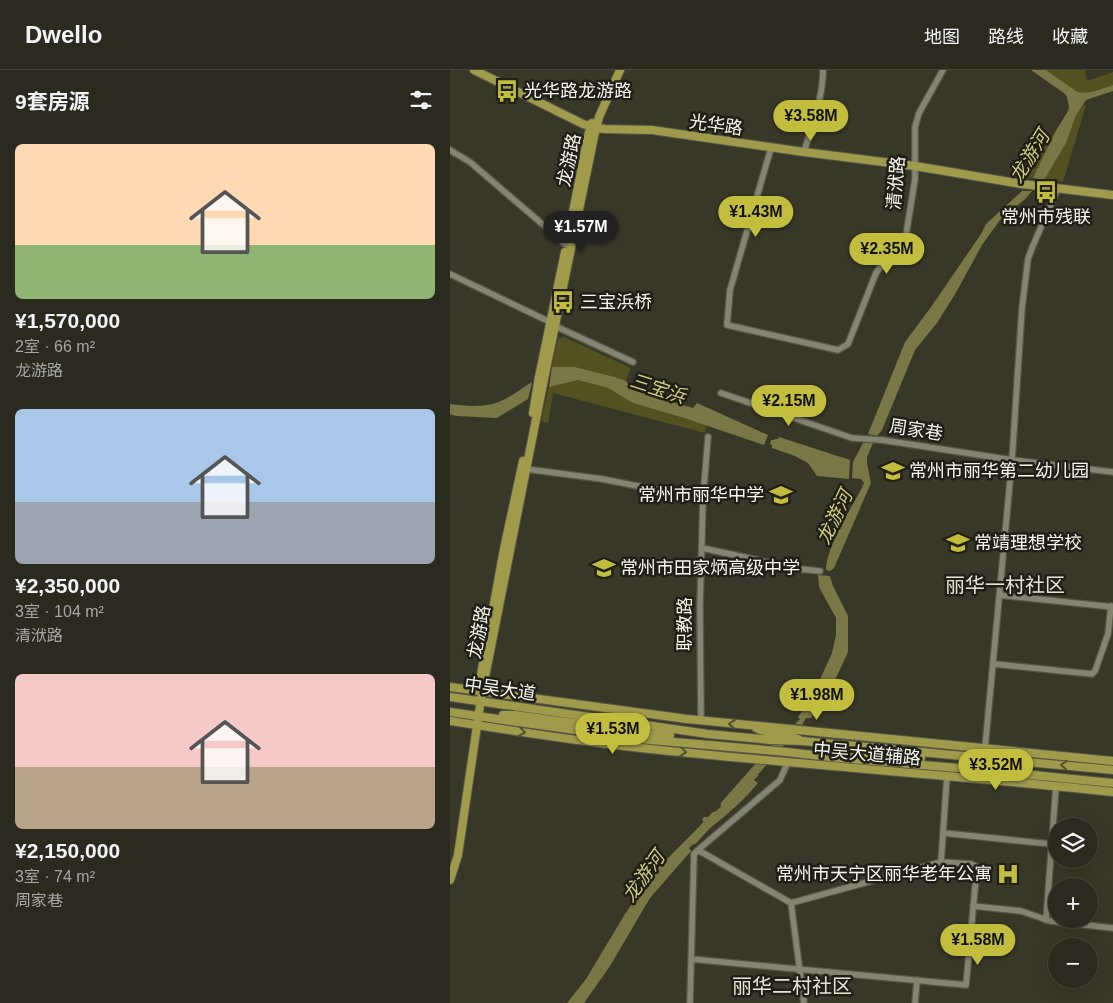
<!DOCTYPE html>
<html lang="zh">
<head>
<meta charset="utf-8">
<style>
  :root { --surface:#2a2a1e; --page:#36362b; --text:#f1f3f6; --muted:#a5a7a4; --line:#46463c; --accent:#c3bd3e }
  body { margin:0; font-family:Helvetica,"Noto Sans SC",sans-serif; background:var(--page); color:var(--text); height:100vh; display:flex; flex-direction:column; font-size:19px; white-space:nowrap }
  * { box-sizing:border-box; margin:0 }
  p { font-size:16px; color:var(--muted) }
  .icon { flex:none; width:28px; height:28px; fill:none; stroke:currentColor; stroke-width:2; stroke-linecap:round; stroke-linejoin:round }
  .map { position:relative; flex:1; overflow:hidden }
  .drawer { display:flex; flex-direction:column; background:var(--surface); width:450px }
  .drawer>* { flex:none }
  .controls { position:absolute; left:598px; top:748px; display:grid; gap:10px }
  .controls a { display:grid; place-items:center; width:50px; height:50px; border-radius:50%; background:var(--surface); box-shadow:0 5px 20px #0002,0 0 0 1px var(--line); font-size:25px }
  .price { position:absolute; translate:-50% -42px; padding:0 11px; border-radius:18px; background:var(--accent); color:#111; font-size:16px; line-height:32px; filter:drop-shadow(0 1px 2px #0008) }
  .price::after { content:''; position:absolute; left:50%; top:30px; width:15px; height:11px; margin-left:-8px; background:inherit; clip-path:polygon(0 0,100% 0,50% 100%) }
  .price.selected { background:#222; color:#fff }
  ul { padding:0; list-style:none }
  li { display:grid; align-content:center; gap:10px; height:265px; padding:0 15px }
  li span { display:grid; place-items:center; height:155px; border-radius:8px; color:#555 }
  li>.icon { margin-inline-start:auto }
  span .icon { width:90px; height:90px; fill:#fffc; stroke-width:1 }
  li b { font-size:21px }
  h2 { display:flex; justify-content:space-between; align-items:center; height:60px; padding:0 15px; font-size:21px }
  header { display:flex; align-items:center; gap:30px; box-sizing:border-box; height:70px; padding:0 25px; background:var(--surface); border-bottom:1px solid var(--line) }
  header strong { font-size:24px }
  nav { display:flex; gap:28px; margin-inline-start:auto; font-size:18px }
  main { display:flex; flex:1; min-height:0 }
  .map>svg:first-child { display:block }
  .green { fill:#545121 }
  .water { fill:#797745 }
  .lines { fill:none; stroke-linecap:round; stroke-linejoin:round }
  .river { stroke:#797745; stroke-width:9 }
  .minor-casing { stroke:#575749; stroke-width:8 }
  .major-casing { stroke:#575749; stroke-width:10 }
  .minor { stroke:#848472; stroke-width:5.5 }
  .major { stroke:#9f9b4b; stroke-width:8 }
  .oneway { stroke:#52512c }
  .labels { text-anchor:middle; stroke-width:5; stroke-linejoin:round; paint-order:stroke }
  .poi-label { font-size:18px; fill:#f5f5eb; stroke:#1f1f18; text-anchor:start }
  .street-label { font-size:18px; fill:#f5f5eb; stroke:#1f1f18 }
  .water-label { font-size:19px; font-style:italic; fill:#d0cd7e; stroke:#1f1f18 }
  .quarter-label { font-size:20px; fill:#e4e4d0; stroke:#1f1f18 }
</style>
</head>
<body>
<header>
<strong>Dwello</strong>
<nav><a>地图</a><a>路线</a><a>收藏</a></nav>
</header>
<main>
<section class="drawer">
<h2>9套房源<svg class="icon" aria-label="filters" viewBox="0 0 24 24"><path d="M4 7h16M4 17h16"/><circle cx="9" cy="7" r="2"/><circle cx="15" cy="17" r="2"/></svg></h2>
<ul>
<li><span style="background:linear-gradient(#ffd9b3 65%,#8fb573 0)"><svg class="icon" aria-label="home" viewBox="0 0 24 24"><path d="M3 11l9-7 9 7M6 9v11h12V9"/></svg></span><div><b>¥1,570,000</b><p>2室 · 66 m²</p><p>龙游路</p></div></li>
<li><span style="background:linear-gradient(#a9c7e8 60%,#9aa5b1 0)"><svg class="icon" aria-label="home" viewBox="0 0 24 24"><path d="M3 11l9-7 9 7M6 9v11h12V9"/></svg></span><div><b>¥2,350,000</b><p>3室 · 104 m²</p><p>清洑路</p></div></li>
<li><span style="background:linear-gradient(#f6c9c9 60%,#b9a48a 0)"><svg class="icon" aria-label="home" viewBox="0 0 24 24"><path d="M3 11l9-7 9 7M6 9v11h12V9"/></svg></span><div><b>¥2,150,000</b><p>3室 · 74 m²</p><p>周家巷</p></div></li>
</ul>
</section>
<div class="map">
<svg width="663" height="933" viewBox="0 0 663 933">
  <rect width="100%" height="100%" fill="#383828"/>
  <path class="green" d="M596,0H635L637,11L663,2V15C652,18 638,26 626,21Z
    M618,31L636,35L613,112L576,107L618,41L619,37Z
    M114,267L181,298L176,311L165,307L125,297H102L107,272L109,268Z
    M128,310L158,318L183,333L256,355L255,363L103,323L98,353L91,351L99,317Z"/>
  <path class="water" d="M581,0H596L626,21C638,26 652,18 663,15V21L636,30L626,45L616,73L594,110L583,108L605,63L618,41L619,37L617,27L615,24Z
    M572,121H582L575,129L550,150L532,175L504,226L487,253L465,280L432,360L427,366L418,364L455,272L481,237L531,164L536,154Z
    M102,297H125L165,307L176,311L183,320L243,338L247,333L318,365L314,375L237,349L183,333L158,318L128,310L99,317Z
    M82,312L78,329L47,348L6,346L0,344V334C16,336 36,338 51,331C62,326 72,318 82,312Z
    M329,367L400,390L399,409L367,406L358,393L345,386L322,378V375L320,374L321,370H324L325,369H328Z
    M413,373H423L417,387V393L421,413L384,498L380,501L376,500C376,479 401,437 412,418L414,413L411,409L402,408L403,392Z
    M368,505L380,506L383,516L398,546V582L379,623L361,648H356L352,655L345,654L350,649L348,647L362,627L382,583L386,565V548L369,517Z
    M302,704L309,705L304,710L308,713C294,730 278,744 260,758L252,750L254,747H259L292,719L295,710Z
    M248,758L254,763L239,778L241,781L200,828L160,896L134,933H117L136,909L175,844L205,801Z"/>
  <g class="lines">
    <path class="river" d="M275,735L336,666
      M243,770L265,746"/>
    <defs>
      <path id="minor" d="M321,78L280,220L277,255L388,280L398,274L426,203L440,184L453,172L456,165L465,109V57L469,43L493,0
        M0,80L20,92L105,165L116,175L121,176
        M354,82C362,55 373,28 373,0
        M0,204L100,252L105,256L183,292
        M271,323L402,368L432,370L562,390L663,402
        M76,399L152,409L253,429
        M252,478L349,499L370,501
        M550,525L663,537
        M544,594L642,604L645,601L658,564L661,536
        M251,651L250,536L253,429L258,367
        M535,678L562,390L572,238L578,189L582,178L608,118
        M493,763L601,774
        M248,780L341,833L354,933
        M491,792L497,706
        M523,836L571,841L600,851L663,858
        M596,850L606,716
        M241,889L516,915L527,797L521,794L491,792L341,833
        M240,933L244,784L248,780L330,710L338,692
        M465,933L467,910"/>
      <path id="major" d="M24,0L133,54L146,58L155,59L202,60L354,82L465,96L572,114L663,125
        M123,142L138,66L142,53
        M83,343L89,307L115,182
        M31,605L54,479L73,391
        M0,617L237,649L663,691
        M0,627L258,664L321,670L352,671L663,700
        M0,642L61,651L190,669L327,681L390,688L532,700L663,713
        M57,649L53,647V645H65L123,653L146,651
        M0,651C64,661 127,671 191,678C348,695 506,705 663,722
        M306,658C320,665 333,663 348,669
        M176,663H187L220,666
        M404,686L415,684L464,689L471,688V684L466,682
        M0,810L8,785L32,622L95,304L144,67L149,47L170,0"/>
    </defs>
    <use href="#minor" class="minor-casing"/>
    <use href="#major" class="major-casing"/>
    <use href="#minor" class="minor"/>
    <use href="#major" class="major"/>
  </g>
  <defs><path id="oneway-chevron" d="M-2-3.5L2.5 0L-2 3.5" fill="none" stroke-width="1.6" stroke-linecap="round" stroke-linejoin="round" transform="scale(1.25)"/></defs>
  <g class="oneway">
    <use href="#oneway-chevron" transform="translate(282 654) rotate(-175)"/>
    <use href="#oneway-chevron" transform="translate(72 662) rotate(8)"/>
    <use href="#oneway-chevron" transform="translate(233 682) rotate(6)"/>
    <use href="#oneway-chevron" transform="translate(614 695) rotate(-175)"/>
  </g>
  <defs>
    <symbol id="bus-bare" viewBox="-9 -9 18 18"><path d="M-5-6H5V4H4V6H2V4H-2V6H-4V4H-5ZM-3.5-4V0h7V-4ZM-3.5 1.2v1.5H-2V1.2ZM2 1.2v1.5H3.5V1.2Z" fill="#c3bd3e" stroke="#1f1f18" stroke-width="2.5" paint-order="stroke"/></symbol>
    <symbol id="school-bare" viewBox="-9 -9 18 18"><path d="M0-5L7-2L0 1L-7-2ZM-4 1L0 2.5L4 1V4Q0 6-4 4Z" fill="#c3bd3e" stroke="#1f1f18" stroke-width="2.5" paint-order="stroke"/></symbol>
    <symbol id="hospital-bare" viewBox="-9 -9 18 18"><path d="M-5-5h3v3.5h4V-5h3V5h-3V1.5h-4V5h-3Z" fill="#c3bd3e" stroke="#1f1f18" stroke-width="2.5" paint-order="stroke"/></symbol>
  </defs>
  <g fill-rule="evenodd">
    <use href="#bus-bare" x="41" y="5" width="32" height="32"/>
    <use href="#bus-bare" x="580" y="106" width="32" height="32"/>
    <use href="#bus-bare" x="97" y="216" width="32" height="32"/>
    <use href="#school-bare" x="427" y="385" width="32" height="32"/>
    <use href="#school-bare" x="315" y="409" width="32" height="32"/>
    <use href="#school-bare" x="492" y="457" width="32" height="32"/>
    <use href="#school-bare" x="138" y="482" width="32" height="32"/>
    <use href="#hospital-bare" x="542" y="788" width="32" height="32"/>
  </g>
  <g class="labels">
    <g class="poi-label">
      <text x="74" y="27">光华路龙游路</text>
      <text x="596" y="153" text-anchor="middle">常州市残联</text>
      <text x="130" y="238">三宝浜桥</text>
      <text x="459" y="407">常州市丽华第二幼儿园</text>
      <text x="314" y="431" text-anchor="end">常州市丽华中学</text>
      <text x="524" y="479">常靖理想学校</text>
      <text x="170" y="504">常州市田家炳高级中学</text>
      <text x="542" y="810" text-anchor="end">常州市天宁区丽华老年公寓</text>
    </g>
    <g class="street-label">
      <text transform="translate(266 55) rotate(8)" y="6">光华路</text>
      <text transform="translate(119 90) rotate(-78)" y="6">龙游路</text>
      <text transform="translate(446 113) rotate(-85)" y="6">清洑路</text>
      <text transform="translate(466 360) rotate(9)" y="6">周家巷</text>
      <text transform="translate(235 554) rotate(-90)" y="6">职教路</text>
      <text transform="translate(29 562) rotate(-79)" y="6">龙游路</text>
      <text transform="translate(50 619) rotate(8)" y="6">中吴大道</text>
      <text transform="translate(417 684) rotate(5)" y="6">中吴大道辅路</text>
    </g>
    <g class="water-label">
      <text transform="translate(579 86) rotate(-58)" y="7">龙游河</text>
      <text transform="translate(208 318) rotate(18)" y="7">三宝浜</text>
      <text transform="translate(384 447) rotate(-64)" y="7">龙游河</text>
      <text transform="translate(193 806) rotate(-54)" y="7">龙游河</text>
    </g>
    <g class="quarter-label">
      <text x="555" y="522">丽华一村社区</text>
      <text x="342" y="923">丽华二村社区</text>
    </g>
  </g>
</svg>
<div class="controls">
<a><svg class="icon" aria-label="layers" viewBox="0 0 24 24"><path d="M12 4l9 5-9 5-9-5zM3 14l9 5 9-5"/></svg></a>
<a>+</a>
<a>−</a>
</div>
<b class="price" style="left:361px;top:72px">¥3.58M</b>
<b class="price" style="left:306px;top:168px">¥1.43M</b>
<b class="price selected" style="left:131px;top:183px">¥1.57M</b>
<b class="price" style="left:437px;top:205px">¥2.35M</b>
<b class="price" style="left:339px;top:357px">¥2.15M</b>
<b class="price" style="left:367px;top:651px">¥1.98M</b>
<b class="price" style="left:163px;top:685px">¥1.53M</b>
<b class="price" style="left:546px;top:721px">¥3.52M</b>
<b class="price" style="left:528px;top:896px">¥1.58M</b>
</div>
</main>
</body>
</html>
